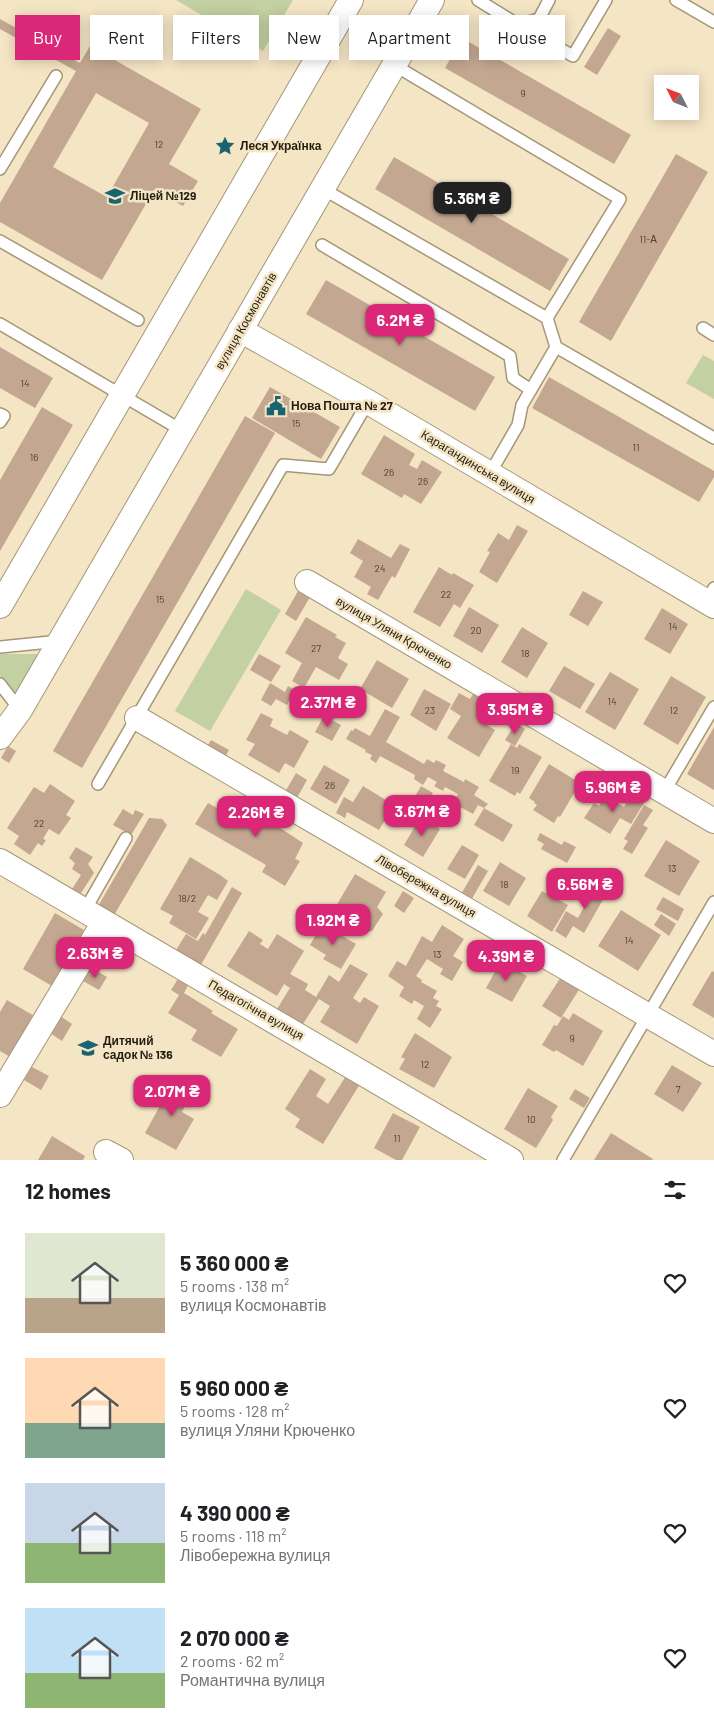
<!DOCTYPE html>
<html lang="en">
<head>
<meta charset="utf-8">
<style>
  :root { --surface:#fff; --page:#f6f6f6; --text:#202124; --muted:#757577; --accent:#db2777 }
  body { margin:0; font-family:Barlow,sans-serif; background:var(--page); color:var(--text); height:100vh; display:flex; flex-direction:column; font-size:19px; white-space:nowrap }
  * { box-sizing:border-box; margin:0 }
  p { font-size:16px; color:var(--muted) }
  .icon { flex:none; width:28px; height:28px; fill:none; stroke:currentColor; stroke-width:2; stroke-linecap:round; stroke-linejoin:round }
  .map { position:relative; height:1160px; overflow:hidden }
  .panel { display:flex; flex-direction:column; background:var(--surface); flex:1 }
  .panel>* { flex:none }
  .guide { position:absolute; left:15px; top:15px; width:685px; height:45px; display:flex; gap:10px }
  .needle { width:32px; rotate:312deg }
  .tools { position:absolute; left:654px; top:75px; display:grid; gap:10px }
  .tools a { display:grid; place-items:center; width:45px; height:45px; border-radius:0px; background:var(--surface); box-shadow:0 2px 12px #0003; font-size:25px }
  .price { position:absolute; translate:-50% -42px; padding:0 11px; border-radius:10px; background:var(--accent); color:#fff; font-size:16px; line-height:32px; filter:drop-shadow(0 1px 2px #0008) }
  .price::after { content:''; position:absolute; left:50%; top:30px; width:15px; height:11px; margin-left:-8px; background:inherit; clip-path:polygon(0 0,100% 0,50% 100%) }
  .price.on { background:#222; color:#fff }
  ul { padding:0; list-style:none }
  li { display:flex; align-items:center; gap:15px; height:125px; padding:0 25px }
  li span { display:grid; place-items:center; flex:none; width:140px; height:100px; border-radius:0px; color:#555 }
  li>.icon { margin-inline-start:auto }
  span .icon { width:60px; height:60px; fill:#fffc; stroke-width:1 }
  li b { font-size:21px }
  h2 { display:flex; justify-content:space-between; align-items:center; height:60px; padding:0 25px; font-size:21px }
  .chip { padding:0 18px; border-radius:0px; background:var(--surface); box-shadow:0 2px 12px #0003; font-size:18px; line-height:45px }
  .chip.on { background:var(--accent); color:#fff }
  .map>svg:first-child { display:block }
  .green { fill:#c3d0a1 }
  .building { fill:#c4a791; fill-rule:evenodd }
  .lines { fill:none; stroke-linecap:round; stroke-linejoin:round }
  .lane-casing { stroke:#a49677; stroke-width:14 }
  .street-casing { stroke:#a49677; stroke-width:26 }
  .lane { stroke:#fff; stroke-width:11 }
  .street { stroke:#fff; stroke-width:24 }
  .labels { text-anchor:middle; stroke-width:5; stroke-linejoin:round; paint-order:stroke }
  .number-label { font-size:10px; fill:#4c4032 }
  .poi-label { font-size:12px; font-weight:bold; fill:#241e12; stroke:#f4e5c4; text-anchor:start }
  .street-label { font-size:12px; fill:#241e12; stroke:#f4e5c4 }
</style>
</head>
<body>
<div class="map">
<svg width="714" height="1160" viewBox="0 0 714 1160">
  <rect width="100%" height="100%" fill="#f4e5c4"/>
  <path class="green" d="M176,0H293L263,51Z
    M703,355L714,361V399L686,383Z
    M246,589L281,610L210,731L175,711Z
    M0,654H42L17,696L0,676Z"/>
  <path class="building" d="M0,19L80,63L90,46L201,109L169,164L198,181L183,206L154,190L102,280L0,222V203L76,71L0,29ZM96,93L149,123L107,197L53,167Z
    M608,28L621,36L597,75L584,67Z
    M462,38L631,135L614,164L445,68Z
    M676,154L708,172L611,341L579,322Z
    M394,157L569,259L550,291L375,189Z
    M326,280L495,377L475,411L306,314Z
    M0,347L53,378L35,408L0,388Z
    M549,377L714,471V477L699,502L532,408Z
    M270,387L340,427L321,459L252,418Z
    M42,407L73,425L0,551V480Z
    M245,416L275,433L82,768L53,751Z
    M384,435L415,454L409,465L417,469L422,460L442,472L421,504L404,494L402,498L361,474Z
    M517,525L528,531L497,583L479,572L490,552L487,551L498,533L509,540Z
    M358,539L391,558L400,544L410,549L395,578L392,576L378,600L367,594L371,587L354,577L363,561L350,553Z
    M439,567L452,575L453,573L474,585L460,608L454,604L440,627L413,612Z
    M298,591L310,597L296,621L285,614Z
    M583,591L603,602L588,626L569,615Z
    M469,607L499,625L482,653L453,636Z
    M662,608L688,624L670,654L644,639Z
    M306,617L337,635L335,637L346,643L338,658L348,664L339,680L316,667L304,688L292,681L302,663L285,653Z
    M522,627L548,643L527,678L501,662Z
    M259,654L281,666L271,682L250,670Z
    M377,660L409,679L392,708L360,689Z
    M564,666L595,684L580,709L549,691Z
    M610,672L639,689L615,730L585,712Z
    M671,676L706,697L678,745L643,724Z
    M270,683L285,692L288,686L326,708L323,715L310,707L309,711L290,700L287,705L276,699L271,706L261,700Z
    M424,689L451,704L436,731L410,715Z
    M459,693L470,699L473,694L488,703L478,720L495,730L479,757L447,738L461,716L450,709Z
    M385,709L400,717L386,742L424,764L427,759L434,763L436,760L446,765L443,771L464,782L465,779L479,787L474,795L488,804L484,808L478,805L473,814L453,803L458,794L445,787L443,791L434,786L437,782L428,777L423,785L414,779L415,775L380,756L376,763L370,759L372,755L365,752L366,750L346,739L351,730L353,731L355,728L370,736Z
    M261,713L273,719L270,726L287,735L290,730L309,741L294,768L285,763L279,773L248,755L255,744L246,740Z
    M324,716L341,725L332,741L315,732Z
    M516,723L525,729L515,746L505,740Z
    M714,727V790L687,774Z
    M211,740L229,750L224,759L205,750Z
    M511,744L517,748L519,744L542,757L520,794L517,792L515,796L489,781Z
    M8,746L16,751L9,763L1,758Z
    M549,764L580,783L560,817L558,816L554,823L533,810L537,805L534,803L535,802L529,798Z
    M324,765L350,780L336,804L310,789Z
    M296,773L307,780L297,798L285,792Z
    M50,784L75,801L66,815L71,818L59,835L49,829L43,839L46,840L42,846L38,843L30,855L14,844L19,836L7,828L34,787L44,793Z
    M363,786L394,805L379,830L347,812L345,818L336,813L344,797L353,802Z
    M421,786L433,793L419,817L407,810Z
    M631,795L644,803L631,824L620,818L610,834L584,818L594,803L599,806L605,796L624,807Z
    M266,802L271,822L303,843L295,859L300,861L285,886L262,872L266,865L195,824L208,803L242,822L238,810Z
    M644,805L653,810L643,825L648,828L632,854L623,849L628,841L624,839Z
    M484,808L513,825L503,842L474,825Z
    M123,809L133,815L135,810L144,814L131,835L113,825Z
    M149,818L162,819L167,825L113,917L97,908Z
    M420,818L440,829L423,857L404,845Z
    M540,833L562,845L564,841L576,847L567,863L541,849L544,844L537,840Z
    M666,840L700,861L679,896L644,876Z
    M462,845L479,855L465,879L447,869Z
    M76,847L93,857L88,864L94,873L81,893L72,889L81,875L72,869L75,863L69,858Z
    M190,857L220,875L228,881L217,900L208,895L198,912L209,918L196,939L169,923L173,916L160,909Z
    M500,862L526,878L509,906L483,891Z
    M478,865L488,871L470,902L460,896Z
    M355,874L386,892L377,907L383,914L372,931L360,932L346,923L351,915L336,906Z
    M601,876L607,880L609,877L614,880L584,933L573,926L566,938L555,931L566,911L578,918Z
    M232,887L242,893L198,970L173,955L186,934L198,941L203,933L205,935Z
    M403,891L414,898L404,913L394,906Z
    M542,891L568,905L552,932L527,916Z
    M663,897L684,909L678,921L656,909Z
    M621,910L661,935L638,971L598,946Z
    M55,913L84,930L52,986L23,969Z
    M661,914L676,924L669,936L654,925Z
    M322,924L356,944L341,969L323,959L326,955L310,945Z
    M442,925L464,939L453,956L463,962L452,981L440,974L443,969L427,959L416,976L422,980L421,982L437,991L433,998L439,1001L436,1006L442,1009L430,1028L417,1019L424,1006L414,1000L412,1004L399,996L404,987L388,976L397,961L406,966L422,936L432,942Z
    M249,931L263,940L260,944L268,949L277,934L304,951L290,974L308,984L305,990L316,997L329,975L339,982L350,964L368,974L353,998L360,1003L364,997L379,1006L357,1044L320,1022L330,1006L319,999L303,1024L277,1009L290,988L284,984L277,996L227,966Z
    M501,961L527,976L512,1002L486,988Z
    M90,967L107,977L99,990L83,981Z
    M712,971L714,972V1018L692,1005Z
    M181,974L191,980L184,993L213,1011L211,1013L238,1029L221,1057L191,1040L197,1030L168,1013L179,995L171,990Z
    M561,977L580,988L561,1018L542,1006Z
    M7,1000L36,1017L12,1058L0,1051V1012Z
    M573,1013L603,1031L583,1066L556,1050L554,1052L542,1045L554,1025L557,1026L563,1016L569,1020Z
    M60,1016L72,1024L62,1041L50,1033Z
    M415,1033L452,1057L434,1088L399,1069L405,1059L401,1057Z
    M672,1065L702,1083L683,1112L654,1094Z
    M32,1067L49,1076L41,1090L24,1080Z
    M310,1069L326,1079L316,1096L328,1104L346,1076L360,1084L323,1144L295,1127L300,1119L285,1109Z
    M174,1080L194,1090L182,1112L194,1119L176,1150L145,1133Z
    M528,1088L558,1106L551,1117L553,1120L536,1148L504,1129Z
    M575,1089L590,1098L584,1108L569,1099Z
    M393,1113L420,1127L402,1160H396L374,1148Z
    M611,1133L653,1159L652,1160H594Z
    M52,1136L85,1156L83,1160H38Z"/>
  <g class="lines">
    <defs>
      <path id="lane" d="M478,0L517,24L529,22L539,19L549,0
        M676,0L714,22
        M517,24L573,56L606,0
        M394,65L620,199L547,318L556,347L522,405L518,425L489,475
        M0,169L56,76
        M323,189L547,318
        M0,241L138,320
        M322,245L510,356L513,378L531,390
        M0,324L183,431
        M703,328L714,335
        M556,347L714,438
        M0,414L4,416L0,422
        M706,602L714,588
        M0,647L60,641
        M0,684L20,710
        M98,784L283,465L329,469L368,402
        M664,792L714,707
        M85,910L126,838
        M563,1160L714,902"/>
      <path id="street" d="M240,330L368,402L714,606
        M307,582L714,821
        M0,606L351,0
        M137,718L714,1054
        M0,737L20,710L432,0
        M0,861L511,1160
        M0,1095L104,922
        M106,1152L121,1160"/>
    </defs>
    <use href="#lane" class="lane-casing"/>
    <use href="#street" class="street-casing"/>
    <use href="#lane" class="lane"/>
    <use href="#street" class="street"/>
  </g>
  <defs>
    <symbol id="sight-bare" viewBox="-9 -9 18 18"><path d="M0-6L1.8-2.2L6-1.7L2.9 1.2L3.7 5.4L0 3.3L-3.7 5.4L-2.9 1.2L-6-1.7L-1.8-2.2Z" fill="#1a6471" stroke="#f4e5c4" stroke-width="2.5" paint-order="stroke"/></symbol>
    <symbol id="school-bare" viewBox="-9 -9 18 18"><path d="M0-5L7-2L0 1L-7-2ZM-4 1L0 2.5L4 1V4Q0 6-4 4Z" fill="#1a6471" stroke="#f4e5c4" stroke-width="2.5" paint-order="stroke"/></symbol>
    <symbol id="civic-bare" viewBox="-9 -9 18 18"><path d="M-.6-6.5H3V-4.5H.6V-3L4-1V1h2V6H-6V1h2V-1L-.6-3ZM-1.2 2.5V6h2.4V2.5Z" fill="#1a6471" stroke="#f4e5c4" stroke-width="2.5" paint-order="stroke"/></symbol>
  </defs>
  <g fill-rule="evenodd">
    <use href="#sight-bare" x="211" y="132" width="28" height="28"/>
    <use href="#school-bare" x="101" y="182" width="28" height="28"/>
    <use href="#civic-bare" x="262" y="392" width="28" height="28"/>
    <use href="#school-bare" x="74" y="1034" width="28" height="28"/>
  </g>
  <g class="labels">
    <g class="number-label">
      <text x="523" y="97">9</text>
      <text x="159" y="148">12</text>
      <text x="648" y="243">11-А</text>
      <text x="25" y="387">14</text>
      <text x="296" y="427">15</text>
      <text x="636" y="451">11</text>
      <text x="34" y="461">16</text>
      <text x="389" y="476">26</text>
      <text x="423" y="485">26</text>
      <text x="380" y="572">24</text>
      <text x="446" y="598">22</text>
      <text x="160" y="603">15</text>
      <text x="673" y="630">14</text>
      <text x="476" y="634">20</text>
      <text x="316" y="652">27</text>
      <text x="525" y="657">18</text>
      <text x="612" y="705">14</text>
      <text x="430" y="714">23</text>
      <text x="674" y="714">12</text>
      <text x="515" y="774">19</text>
      <text x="330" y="789">26</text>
      <text x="39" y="827">22</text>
      <text x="672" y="872">13</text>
      <text x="504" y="888">18</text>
      <text x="187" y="902">18/2</text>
      <text x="629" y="944">14</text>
      <text x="437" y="958">13</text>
      <text x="572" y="1042">9</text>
      <text x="425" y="1068">12</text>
      <text x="678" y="1093">7</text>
      <text x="531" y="1123">10</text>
      <text x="397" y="1142">11</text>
    </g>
    <g class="poi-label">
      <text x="240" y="150">Леся Українка</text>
      <text x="130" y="200">Ліцей №129</text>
      <text x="291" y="410">Нова Пошта № 27</text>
      <text x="103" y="1045">Дитячий<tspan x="103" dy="14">садок № 136</tspan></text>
    </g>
    <g class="street-label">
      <text transform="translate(246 321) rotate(-60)" y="4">вулиця Космонавтів</text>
      <text transform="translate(478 467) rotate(31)" y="4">Карагандинська вулиця</text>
      <text transform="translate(394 633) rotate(30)" y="4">вулиця Уляни Крюченко</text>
      <text transform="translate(426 886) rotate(30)" y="4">Лівобережна вулиця</text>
      <text transform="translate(256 1010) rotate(30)" y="4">Педагогічна вулиця</text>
    </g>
  </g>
</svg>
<div class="tools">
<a><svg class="needle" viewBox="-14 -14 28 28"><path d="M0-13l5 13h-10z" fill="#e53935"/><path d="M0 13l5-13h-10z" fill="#757577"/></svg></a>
</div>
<b class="price on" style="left:472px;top:224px">5.36M ₴</b>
<b class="price" style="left:400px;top:346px">6.2M ₴</b>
<b class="price" style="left:328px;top:728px">2.37M ₴</b>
<b class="price" style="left:515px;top:735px">3.95M ₴</b>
<b class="price" style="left:613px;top:813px">5.96M ₴</b>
<b class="price" style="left:422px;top:837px">3.67M ₴</b>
<b class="price" style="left:256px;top:838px">2.26M ₴</b>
<b class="price" style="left:585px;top:910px">6.56M ₴</b>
<b class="price" style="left:333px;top:946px">1.92M ₴</b>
<b class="price" style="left:95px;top:979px">2.63M ₴</b>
<b class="price" style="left:506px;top:982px">4.39M ₴</b>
<b class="price" style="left:172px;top:1117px">2.07M ₴</b>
<div class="guide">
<a class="chip on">Buy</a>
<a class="chip">Rent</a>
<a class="chip">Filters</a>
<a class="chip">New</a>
<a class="chip">Apartment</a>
<a class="chip">House</a>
</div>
</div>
<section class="panel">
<h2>12 homes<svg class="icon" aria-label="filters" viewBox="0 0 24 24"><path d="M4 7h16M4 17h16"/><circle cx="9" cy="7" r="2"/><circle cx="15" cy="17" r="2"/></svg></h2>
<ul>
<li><span style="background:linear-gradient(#dfe7d0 65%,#b9a48a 0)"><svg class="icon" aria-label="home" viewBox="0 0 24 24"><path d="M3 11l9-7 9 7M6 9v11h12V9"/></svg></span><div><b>5 360 000 ₴</b><p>5 rooms · 138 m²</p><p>вулиця Космонавтів</p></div><svg class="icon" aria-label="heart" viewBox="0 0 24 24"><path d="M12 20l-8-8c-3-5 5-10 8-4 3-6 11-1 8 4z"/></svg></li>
<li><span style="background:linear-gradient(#ffd9b3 65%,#7fa58c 0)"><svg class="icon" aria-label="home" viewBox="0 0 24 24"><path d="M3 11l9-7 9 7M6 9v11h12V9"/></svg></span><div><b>5 960 000 ₴</b><p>5 rooms · 128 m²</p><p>вулиця Уляни Крюченко</p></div><svg class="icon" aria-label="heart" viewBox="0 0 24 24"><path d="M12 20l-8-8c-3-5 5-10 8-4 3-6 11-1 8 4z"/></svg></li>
<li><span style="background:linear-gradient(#c9d6e8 60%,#8fb573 0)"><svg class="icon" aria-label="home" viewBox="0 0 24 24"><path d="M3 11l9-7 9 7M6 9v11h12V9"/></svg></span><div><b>4 390 000 ₴</b><p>5 rooms · 118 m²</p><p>Лівобережна вулиця</p></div><svg class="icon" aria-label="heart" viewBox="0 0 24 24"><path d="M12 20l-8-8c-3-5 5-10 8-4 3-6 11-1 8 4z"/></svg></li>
<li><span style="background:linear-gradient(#bfe0f5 65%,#8fb573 0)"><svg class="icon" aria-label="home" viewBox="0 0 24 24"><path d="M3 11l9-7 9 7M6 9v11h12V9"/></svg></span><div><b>2 070 000 ₴</b><p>2 rooms · 62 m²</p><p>Романтична вулиця</p></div><svg class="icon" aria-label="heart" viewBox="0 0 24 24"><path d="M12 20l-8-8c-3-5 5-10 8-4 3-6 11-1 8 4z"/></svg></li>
</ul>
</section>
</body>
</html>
